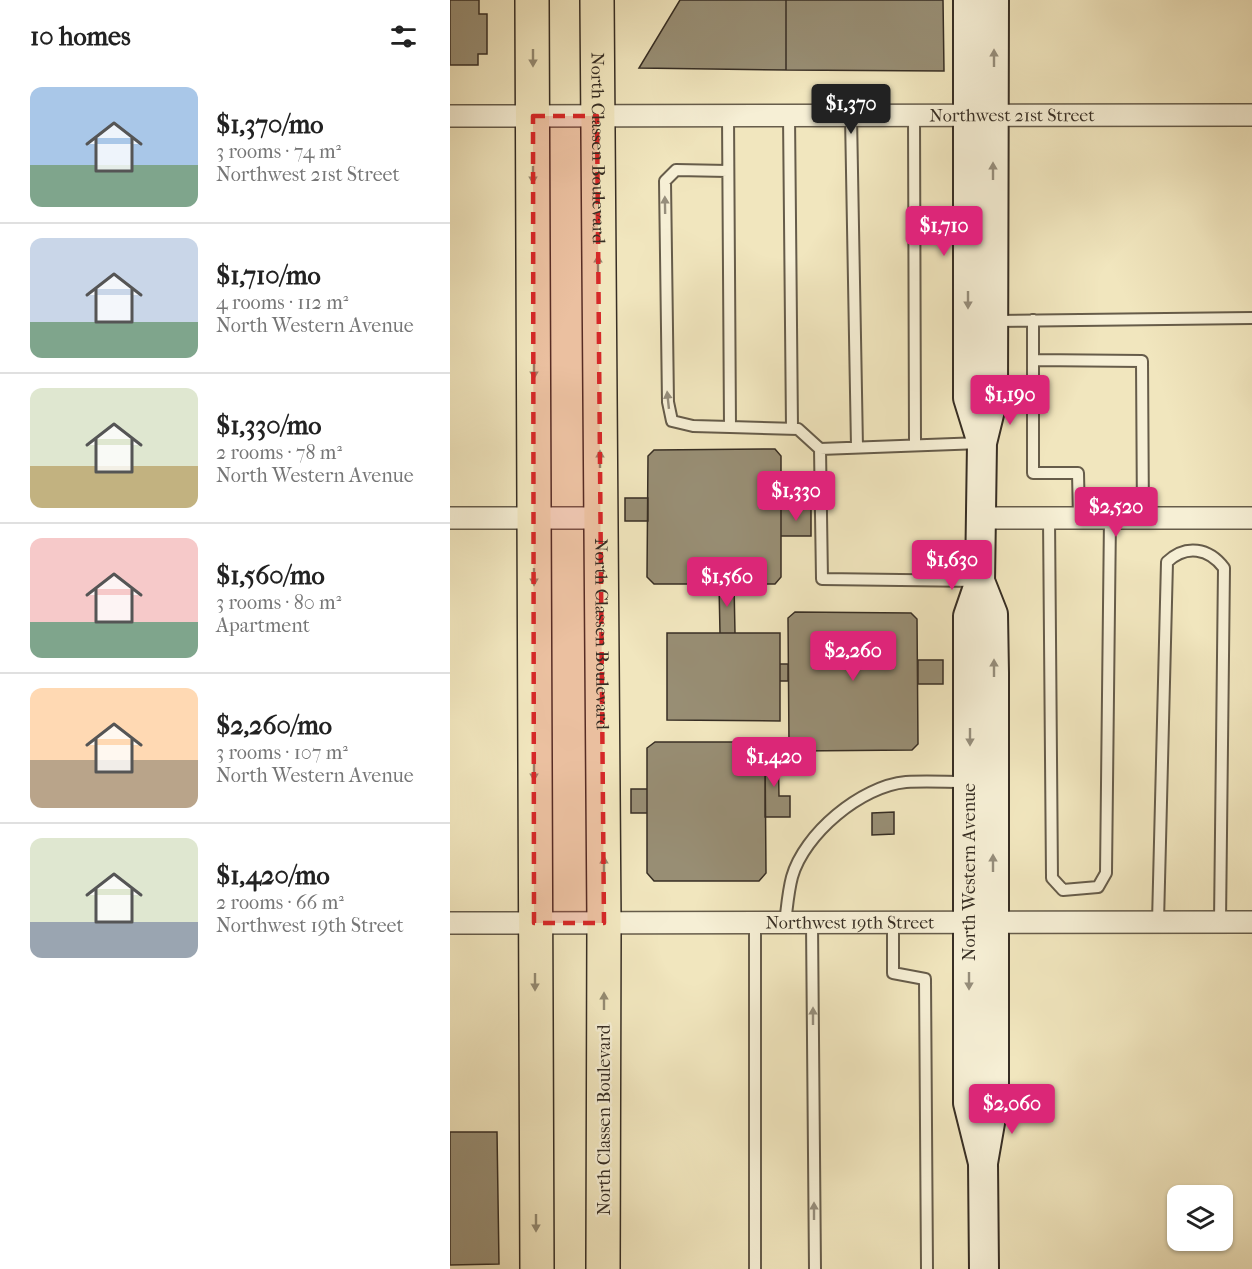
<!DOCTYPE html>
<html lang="en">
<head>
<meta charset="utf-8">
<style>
  :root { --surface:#fff; --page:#f2f2f2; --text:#222; --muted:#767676; --line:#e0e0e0; --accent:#db2777 }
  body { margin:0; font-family:"IM FELL French Canon",serif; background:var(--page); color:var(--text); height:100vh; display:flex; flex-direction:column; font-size:22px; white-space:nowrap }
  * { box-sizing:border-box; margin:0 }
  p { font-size:20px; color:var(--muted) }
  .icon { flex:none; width:33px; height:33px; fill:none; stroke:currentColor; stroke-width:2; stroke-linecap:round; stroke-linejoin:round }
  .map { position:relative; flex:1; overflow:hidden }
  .drawer { display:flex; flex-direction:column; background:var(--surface); width:450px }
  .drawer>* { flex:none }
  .fabs { position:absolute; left:717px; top:1185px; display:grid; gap:12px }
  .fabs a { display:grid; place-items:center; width:66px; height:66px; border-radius:12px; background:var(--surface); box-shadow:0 2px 4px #0004; font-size:30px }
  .price { position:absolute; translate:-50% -51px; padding:0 14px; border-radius:6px; background:var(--accent); color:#fff; font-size:20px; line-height:39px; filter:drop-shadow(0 2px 3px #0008) }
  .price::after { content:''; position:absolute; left:50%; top:36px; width:18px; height:14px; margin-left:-9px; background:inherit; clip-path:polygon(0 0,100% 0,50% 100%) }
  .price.current { background:#222; color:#fff }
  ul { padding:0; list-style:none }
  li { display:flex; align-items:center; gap:18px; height:150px; padding:0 30px }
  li+li { border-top:2px solid var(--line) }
  li span { display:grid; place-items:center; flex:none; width:168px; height:120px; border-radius:12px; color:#555 }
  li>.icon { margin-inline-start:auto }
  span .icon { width:72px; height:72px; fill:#fffc; stroke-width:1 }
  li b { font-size:26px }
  h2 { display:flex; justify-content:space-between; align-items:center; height:72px; padding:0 30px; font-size:26px }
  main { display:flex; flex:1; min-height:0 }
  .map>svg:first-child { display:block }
  .building { fill:#988e74; stroke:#372e24; stroke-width:1.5 }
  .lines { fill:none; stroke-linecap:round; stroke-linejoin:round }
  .lane-casing { stroke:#665c4a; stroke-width:14 }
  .street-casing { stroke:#665c4a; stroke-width:24 }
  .secondary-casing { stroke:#372e24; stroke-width:32 }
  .primary-casing { stroke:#372e24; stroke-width:36 }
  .lane { stroke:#f6efd5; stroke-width:10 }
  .street { stroke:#f6efd5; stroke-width:21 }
  .secondary { stroke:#f6efd5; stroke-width:28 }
  .primary { stroke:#f1e6be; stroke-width:33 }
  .oneway { fill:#948a71 }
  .oneway2 { fill:#968e7c }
  .marked { fill:#d62828; fill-opacity:0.2; stroke:#d62828; stroke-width:4.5; stroke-dasharray:12 8; stroke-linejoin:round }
  .labels { text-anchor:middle; stroke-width:4.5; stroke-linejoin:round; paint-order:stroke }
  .street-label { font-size:18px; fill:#372e24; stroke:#f6efd5 }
</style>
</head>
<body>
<main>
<section class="drawer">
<h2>10 homes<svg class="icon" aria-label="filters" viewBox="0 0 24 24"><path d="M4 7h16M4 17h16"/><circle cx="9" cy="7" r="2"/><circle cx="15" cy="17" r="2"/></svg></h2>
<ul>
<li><span style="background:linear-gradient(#a9c7e8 65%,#7fa58c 0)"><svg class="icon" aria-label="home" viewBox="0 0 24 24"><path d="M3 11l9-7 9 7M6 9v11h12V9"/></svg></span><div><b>$1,370/mo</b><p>3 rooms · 74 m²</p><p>Northwest 21st Street</p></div></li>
<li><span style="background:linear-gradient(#c9d6e8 70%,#7fa58c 0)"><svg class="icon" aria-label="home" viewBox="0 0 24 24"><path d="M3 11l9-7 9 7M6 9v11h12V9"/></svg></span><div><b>$1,710/mo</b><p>4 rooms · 112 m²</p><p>North Western Avenue</p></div></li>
<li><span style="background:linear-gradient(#dfe7d0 65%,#c2b280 0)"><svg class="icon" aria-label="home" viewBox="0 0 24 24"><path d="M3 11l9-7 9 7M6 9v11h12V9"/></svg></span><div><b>$1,330/mo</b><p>2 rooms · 78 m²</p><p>North Western Avenue</p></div></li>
<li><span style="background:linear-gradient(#f6c9c9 70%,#7fa58c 0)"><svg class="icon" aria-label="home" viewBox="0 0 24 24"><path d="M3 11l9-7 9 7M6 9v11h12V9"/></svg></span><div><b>$1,560/mo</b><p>3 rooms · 80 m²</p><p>Apartment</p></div></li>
<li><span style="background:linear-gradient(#ffd9b3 60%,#b9a48a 0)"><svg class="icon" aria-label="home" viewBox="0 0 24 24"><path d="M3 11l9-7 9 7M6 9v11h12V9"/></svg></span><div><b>$2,260/mo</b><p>3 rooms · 107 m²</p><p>North Western Avenue</p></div></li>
<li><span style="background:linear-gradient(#dfe7d0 70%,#9aa5b1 0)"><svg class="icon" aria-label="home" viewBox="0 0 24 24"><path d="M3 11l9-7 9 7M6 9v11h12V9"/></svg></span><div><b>$1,420/mo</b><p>2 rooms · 66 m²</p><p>Northwest 19th Street</p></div></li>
</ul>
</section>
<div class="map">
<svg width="802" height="1269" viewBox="0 0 802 1269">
  <rect width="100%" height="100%" fill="#f1e6be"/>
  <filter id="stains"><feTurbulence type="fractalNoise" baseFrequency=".00333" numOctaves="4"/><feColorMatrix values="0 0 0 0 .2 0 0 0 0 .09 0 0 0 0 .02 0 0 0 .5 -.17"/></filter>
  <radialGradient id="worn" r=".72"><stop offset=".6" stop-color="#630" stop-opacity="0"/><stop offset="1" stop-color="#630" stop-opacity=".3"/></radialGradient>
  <path class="building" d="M0,0H29V14H37V54H28V65H0Z
    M230,0H336V70L189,68Z
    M336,0H493L494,71L336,70Z
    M325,449L331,456V577L325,584H204L197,577L198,456L204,450Z
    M175,498H198V521H175Z
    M331,507H361V536H331Z
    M269,584H284L285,633H270Z
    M345,612L461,613L467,619L468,744L462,750L346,751L339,745L338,618Z
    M217,633H330V721L217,720Z
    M468,660H493V684H468Z
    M330,664H338V681H330Z
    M205,742H309L315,748L316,873L309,881H204L197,873V748Z
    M315,748L328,749L329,796H340V817H315Z
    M181,789H197V813H181Z
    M444,812V834L422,835V813Z
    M0,1132H47L49,1264L0,1265Z"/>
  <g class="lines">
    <defs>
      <path id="lane" d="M464,115L465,445
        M278,116L280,427L348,429L370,449L531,443
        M339,116L342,428
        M401,116L407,447
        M278,171L226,170L215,181L218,402L222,421L243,426L280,427
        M583,320V473H628L629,518
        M544,321L802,318
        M583,360L692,361L693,518
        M370,449L372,579L529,581
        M599,518L602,878L613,890L648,887L656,873L660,518
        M708,922L717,562C736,544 759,548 774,568L770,922
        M335,923C337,908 338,892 342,877C354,834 411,786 456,782C476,781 496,782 516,782
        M362,923L365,1269
        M443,923V973L475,979L477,1269
        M305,1269V923"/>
      <g id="street">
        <path id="s1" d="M0,116L802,115"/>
        <path d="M0,518H151"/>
        <path d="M531,518H802"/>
        <path id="s2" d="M0,923L802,922"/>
      </g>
      <path id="secondary" d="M518,0V398L532,443
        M530,581L543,614L544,673V1100L533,1163L534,1269
        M533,1163L518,1103V616L530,581L532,443L543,398L544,0"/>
      <g id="primary">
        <path d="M82,0L87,1269"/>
        <path id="s3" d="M147,0L154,923L153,1269"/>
      </g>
    </defs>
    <use href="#lane" class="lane-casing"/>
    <use href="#street" class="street-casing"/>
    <use href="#secondary" class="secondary-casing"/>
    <use href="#primary" class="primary-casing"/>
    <use href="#lane" class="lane"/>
    <use href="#street" class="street"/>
    <use href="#secondary" class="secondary"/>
    <use href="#primary" class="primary"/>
  </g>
  <defs><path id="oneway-solid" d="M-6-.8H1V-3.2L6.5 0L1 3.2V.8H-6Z" transform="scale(1.5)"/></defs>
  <g class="oneway">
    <use href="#oneway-solid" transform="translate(83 58) rotate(90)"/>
    <use href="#oneway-solid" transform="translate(83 175) rotate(90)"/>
    <use href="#oneway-solid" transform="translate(148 264) rotate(-90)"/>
    <use href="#oneway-solid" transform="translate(84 370) rotate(90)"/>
    <use href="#oneway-solid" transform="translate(150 459) rotate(-90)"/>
    <use href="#oneway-solid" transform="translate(84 577) rotate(90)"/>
    <use href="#oneway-solid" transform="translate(84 772) rotate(90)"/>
    <use href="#oneway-solid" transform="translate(154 865) rotate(-90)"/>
    <use href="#oneway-solid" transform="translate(85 982) rotate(90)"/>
    <use href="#oneway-solid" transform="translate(154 1001) rotate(-90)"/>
    <use href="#oneway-solid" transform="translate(86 1223) rotate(90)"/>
  </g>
  <g class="oneway2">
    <use href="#oneway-solid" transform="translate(544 58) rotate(-90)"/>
    <use href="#oneway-solid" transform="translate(543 171) rotate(-90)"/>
    <use href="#oneway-solid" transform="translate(215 205) rotate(-91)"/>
    <use href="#oneway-solid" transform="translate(518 300) rotate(90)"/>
    <use href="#oneway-solid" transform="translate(218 400) rotate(-96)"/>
    <use href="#oneway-solid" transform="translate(544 668) rotate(-90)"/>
    <use href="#oneway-solid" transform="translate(520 737) rotate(90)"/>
    <use href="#oneway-solid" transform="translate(543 863) rotate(-90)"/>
    <use href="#oneway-solid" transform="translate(519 981) rotate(90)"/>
    <use href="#oneway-solid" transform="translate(363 1016) rotate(-90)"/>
    <use href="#oneway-solid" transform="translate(364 1211) rotate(-90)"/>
  </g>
  <path class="marked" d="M83,116H147L154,923H84Z"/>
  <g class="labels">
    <g class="street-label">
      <text dy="6" stroke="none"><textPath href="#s1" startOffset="562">Northwest 21st Street</textPath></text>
      <text dy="6" stroke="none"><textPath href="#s3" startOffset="148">North Classen Boulevard</textPath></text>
      <text dy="6" stroke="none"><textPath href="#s3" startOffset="634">North Classen Boulevard</textPath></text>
      <text transform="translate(519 872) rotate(-90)" y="6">North Western Avenue</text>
      <text dy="6" stroke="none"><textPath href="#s2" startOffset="400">Northwest 19th Street</textPath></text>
      <text transform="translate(154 1120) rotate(-90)" y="6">North Classen Boulevard</text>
    </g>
  </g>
  <rect width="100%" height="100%" filter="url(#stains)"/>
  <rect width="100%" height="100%" fill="url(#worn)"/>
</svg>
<div class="fabs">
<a><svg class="icon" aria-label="layers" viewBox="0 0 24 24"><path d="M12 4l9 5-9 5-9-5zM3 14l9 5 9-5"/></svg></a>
</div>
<b class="price current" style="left:401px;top:135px">$1,370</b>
<b class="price" style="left:494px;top:257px">$1,710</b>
<b class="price" style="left:560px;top:426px">$1,190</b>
<b class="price" style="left:346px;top:522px">$1,330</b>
<b class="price" style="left:666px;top:538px">$2,520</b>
<b class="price" style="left:502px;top:591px">$1,630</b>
<b class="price" style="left:277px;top:608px">$1,560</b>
<b class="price" style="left:403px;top:682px">$2,260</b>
<b class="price" style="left:324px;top:788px">$1,420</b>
<b class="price" style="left:562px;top:1135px">$2,060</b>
</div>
</main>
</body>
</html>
